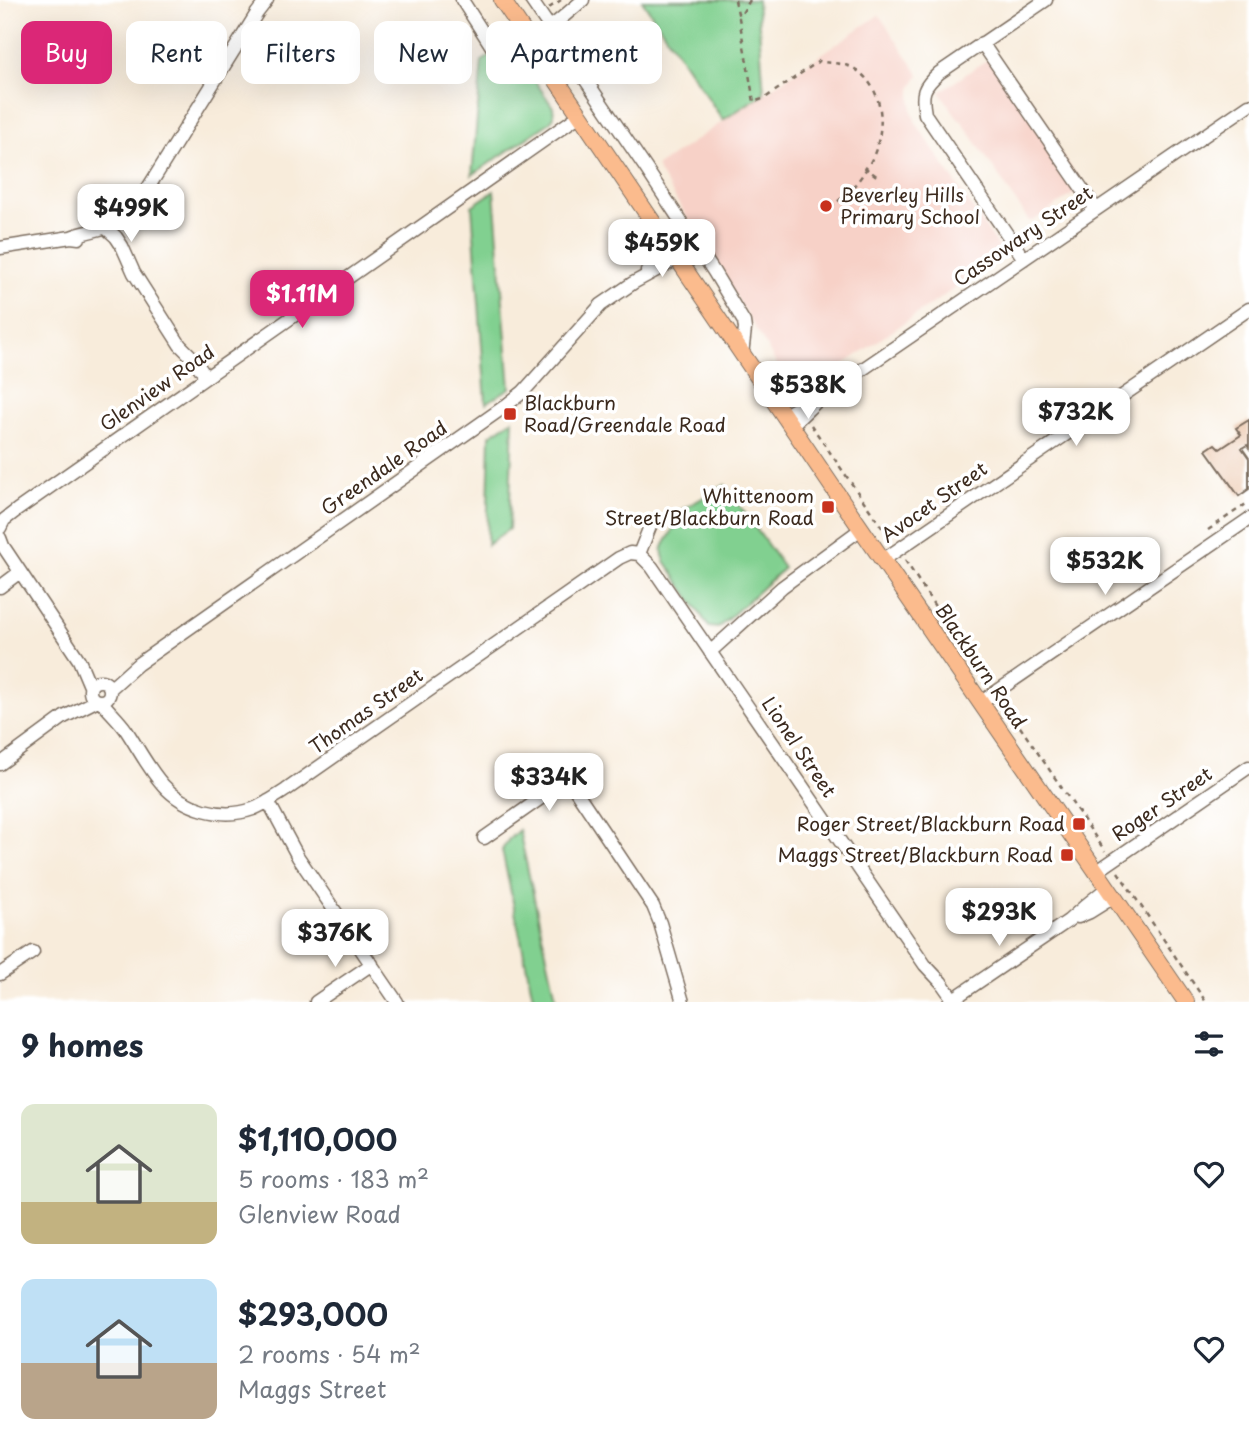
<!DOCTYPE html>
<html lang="en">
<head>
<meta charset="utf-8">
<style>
  :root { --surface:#fff; --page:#f2f2f3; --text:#1f2937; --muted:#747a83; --accent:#db2777 }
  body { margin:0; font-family:"Playpen Sans",sans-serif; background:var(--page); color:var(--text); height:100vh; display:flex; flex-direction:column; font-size:26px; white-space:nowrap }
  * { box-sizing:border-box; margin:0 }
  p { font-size:23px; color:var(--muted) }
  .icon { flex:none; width:38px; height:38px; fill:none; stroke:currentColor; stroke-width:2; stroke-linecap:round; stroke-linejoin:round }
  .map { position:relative; height:1002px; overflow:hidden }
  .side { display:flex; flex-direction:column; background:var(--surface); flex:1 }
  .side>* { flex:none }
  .banner { position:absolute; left:21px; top:21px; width:700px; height:63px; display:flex; gap:14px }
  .price { position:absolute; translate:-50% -60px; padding:0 16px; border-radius:14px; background:#fff; color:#222; font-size:23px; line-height:46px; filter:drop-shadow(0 2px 4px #0008) }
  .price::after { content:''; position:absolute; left:50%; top:42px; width:21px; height:16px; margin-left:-10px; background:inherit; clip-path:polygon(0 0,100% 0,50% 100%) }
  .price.active { background:var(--accent); color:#fff }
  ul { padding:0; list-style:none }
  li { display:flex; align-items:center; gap:21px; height:175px; padding:0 21px }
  li span { display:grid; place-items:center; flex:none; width:196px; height:140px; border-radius:14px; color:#555 }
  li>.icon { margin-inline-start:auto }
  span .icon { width:84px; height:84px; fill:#fffc; stroke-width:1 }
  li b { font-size:30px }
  h2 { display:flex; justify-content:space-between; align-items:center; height:84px; padding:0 21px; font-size:30px }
  .pill { padding:0 24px; border-radius:14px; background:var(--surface); box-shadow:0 7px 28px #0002; font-size:24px; line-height:63px }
  .pill.active { background:var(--accent); color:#fff }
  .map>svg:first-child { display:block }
  .built { fill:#f7d1c7 }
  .green { fill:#81d090; stroke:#5e7d57; stroke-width:2 }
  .building { fill:#e5b592 }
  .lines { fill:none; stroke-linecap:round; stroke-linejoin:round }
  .minor-casing { stroke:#7d6e60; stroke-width:15 }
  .major-casing { stroke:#7d6e60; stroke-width:18 }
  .path { stroke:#7d6e60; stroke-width:2.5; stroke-dasharray:5 5; stroke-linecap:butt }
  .minor { stroke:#fff; stroke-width:12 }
  .major { stroke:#fbbb8d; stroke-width:16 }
  .poi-dot { fill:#c8321e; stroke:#fff; stroke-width:2.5 }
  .labels { text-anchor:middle; stroke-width:7; stroke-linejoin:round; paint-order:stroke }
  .poi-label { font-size:19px; fill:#3b2a1e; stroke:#fff; text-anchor:end }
  .street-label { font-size:19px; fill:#3b2a1e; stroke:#fff }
</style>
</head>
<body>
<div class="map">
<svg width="1249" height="1002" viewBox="0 0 1249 1002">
  <rect width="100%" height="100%" fill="#fff"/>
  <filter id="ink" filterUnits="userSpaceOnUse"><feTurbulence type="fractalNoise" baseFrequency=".0143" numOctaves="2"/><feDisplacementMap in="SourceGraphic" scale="14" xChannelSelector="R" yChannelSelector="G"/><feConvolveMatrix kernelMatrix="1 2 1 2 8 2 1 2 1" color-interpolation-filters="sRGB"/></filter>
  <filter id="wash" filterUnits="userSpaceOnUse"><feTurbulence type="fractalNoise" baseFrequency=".00686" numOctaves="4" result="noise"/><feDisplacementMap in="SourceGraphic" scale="28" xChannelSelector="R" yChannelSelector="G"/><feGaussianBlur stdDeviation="1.57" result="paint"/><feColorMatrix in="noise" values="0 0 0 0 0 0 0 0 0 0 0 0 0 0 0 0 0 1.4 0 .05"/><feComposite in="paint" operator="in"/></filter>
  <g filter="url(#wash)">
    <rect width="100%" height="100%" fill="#f8ecdb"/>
    <path class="built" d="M879,15L919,74L911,89V95L912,112L916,123L1001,251L999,258L796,397L759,334L656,167Z
      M994,55L1084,187L1033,221H1029L961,120H959L940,92Z"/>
    <path class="green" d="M642,0H757L764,93L723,120Z
      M510,45L553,107L554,117L549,123L472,175L482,61Z
      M494,191L510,388L486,403L472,206Z
      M513,420L509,529L487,545L490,435Z
      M725,485L784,568L718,628L709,627L665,561C657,545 670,541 673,528C674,523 674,520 673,515Z
      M519,830L557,1002H534L502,850L509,839Z"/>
    <g id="blocks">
      <path class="building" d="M1249,420V448L1247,445L1242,448L1249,458V489L1239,496L1206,450L1215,444L1220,449L1241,435L1236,428Z"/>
    </g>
  </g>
  <g filter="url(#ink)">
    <use href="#blocks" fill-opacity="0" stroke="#7d6e60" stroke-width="2"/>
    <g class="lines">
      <defs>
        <path id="minor" d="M462,0L496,53
          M531,0L645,167L714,272L744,322L745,329L742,355
          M530,41L557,22L583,0
          M982,43L1096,209
          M105,227L116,237L122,246L134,273L180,345L193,358L206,377
          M71,237C85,231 101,231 114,224C126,218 134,206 143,196L257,13L267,0
          M0,248L71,237L79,238
          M1024,259L925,114C921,93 923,87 939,73L1046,0
          M647,271L671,250
          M784,415L799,407L819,399L1249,105
          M791,426L817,401
          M0,528L4,520L17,510L580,115
          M0,538L3,546L79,660L90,686
          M639,554L652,567L925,965L941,982L953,999
          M639,554L651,524
          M883,560L1249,309
          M0,587L20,572
          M710,652L782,587L861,529
          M90 691a10 10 0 1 1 20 0a10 10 0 1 1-20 0Z
          M110,689L138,664L504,407L523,392L601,305L633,283L677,259
          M101,701C109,711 119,720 126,730C138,748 148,768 163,785C184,809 222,820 253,809C265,804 275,797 286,790L619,558L630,553L639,554
          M980,703L1249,519
          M0,764L64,717L96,701
          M568,779L653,906L660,923L683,1002
          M268,801L298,857L397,1002
          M484,838L568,779L581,768L586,761
          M1096,872L1249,767
          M1078,917L1090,912L1114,897
          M0,974L33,952
          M316,1002L372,964
          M949,1002L1068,921L1086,905L1107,888"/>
        <path id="major" d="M502,0L840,498L1186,1002"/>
      </defs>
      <use href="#minor" class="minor-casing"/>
      <use href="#major" class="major-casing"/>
      <path class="path" d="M735,0L739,18
        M750,0L739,18L754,102L765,98L819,61C831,64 843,62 855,69C889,91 886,141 865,171C857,184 844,197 832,206
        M549,8L561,0
        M864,167L878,177
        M811,425L890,539H891
        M1208,530L1249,502
        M905,560L947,625L988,682L989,681
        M1003,702L1105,851
        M1118,872L1206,1002"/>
      <use href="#minor" class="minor"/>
      <use href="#major" class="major"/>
    </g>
  </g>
  <g class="poi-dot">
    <circle cx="826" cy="206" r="7"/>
    <rect x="503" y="407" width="14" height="14" rx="3.5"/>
    <rect x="821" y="500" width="14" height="14" rx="3.5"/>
    <rect x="1072" y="817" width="14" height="14" rx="3.5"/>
    <rect x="1060" y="848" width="14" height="14" rx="3.5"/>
  </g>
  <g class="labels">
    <g class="poi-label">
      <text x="840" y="202" text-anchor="start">Beverley Hills<tspan x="840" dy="22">Primary School</tspan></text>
      <text x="524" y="410" text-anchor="start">Blackburn<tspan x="524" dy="22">Road/Greendale Road</tspan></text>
      <text x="814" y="503">Whittenoom<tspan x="814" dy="22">Street/Blackburn Road</tspan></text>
      <text x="1065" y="831">Roger Street/Blackburn Road</text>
      <text x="1053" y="862">Maggs Street/Blackburn Road</text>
    </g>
    <g class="street-label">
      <text transform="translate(1023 236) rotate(-34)" y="7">Cassowary Street</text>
      <text transform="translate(157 388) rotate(-35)" y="7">Glenview Road</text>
      <text transform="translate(384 468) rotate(-35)" y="7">Greendale Road</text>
      <text transform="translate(934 502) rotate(-35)" y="7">Avocet Street</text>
      <text transform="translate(981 666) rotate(56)" y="7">Blackburn Road</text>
      <text transform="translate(366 711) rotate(-35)" y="7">Thomas Street</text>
      <text transform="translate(799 747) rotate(56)" y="7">Lionel Street</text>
      <text transform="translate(1162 804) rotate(-34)" y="7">Roger Street</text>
    </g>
  </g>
</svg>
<b class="price" style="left:131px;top:244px">$499K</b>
<b class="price" style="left:662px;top:279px">$459K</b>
<b class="price active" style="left:302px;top:330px">$1.11M</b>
<b class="price" style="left:808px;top:421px">$538K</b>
<b class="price" style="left:1076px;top:448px">$732K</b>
<b class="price" style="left:1105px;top:597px">$532K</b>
<b class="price" style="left:549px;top:813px">$334K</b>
<b class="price" style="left:999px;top:948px">$293K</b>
<b class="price" style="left:335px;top:969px">$376K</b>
<div class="banner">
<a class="pill active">Buy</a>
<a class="pill">Rent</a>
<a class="pill">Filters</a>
<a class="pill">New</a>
<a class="pill">Apartment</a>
</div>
</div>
<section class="side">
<h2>9 homes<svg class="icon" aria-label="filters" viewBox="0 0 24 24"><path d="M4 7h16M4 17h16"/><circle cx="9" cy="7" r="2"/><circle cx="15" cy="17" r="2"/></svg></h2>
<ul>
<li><span style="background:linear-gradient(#dfe7d0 70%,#c2b280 0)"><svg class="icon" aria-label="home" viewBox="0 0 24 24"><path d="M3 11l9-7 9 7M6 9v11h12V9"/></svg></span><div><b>$1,110,000</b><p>5 rooms · 183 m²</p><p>Glenview Road</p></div><svg class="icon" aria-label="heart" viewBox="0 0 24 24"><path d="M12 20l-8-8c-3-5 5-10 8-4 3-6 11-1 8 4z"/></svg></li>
<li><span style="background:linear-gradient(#bfe0f5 60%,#b9a48a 0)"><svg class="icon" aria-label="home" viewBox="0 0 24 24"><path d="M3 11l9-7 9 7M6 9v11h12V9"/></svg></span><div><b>$293,000</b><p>2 rooms · 54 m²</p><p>Maggs Street</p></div><svg class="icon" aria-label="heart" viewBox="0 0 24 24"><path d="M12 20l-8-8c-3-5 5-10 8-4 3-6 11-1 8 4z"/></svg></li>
</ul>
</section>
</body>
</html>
